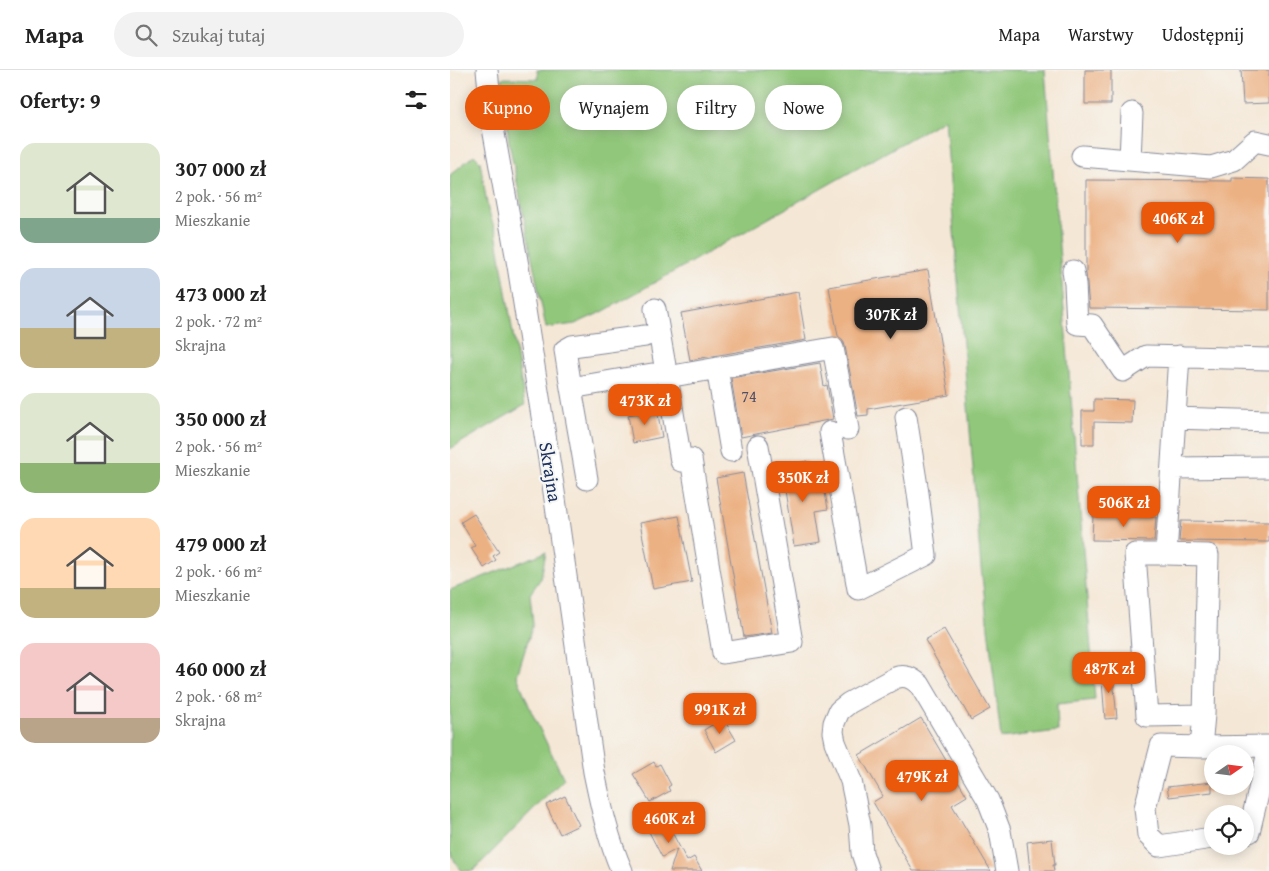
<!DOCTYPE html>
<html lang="pl">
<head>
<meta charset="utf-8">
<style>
  :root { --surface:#fff; --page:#f2f2f2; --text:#222; --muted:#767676; --line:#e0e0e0; --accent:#ea580c }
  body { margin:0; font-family:"Gentium Book Plus",serif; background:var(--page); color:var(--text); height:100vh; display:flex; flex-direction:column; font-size:19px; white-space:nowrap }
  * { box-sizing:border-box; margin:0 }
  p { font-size:16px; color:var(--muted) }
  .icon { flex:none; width:28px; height:28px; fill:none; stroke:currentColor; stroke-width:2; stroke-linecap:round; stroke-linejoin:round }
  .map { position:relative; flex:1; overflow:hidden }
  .drawer { display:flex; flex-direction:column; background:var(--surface); width:450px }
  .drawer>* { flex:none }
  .top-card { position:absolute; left:15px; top:15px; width:475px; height:45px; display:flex; gap:10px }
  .needle { width:32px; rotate:76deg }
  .controls { position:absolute; left:754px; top:675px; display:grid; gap:10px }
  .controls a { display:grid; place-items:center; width:50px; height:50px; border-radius:50%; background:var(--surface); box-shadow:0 2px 12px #0003; font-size:25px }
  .price { position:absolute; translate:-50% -42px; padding:0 11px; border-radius:10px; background:var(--accent); color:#fff; font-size:16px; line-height:32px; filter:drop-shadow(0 1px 2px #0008) }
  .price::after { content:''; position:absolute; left:50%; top:30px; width:15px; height:11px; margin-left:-8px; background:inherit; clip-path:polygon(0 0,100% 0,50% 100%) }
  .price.current { background:#222; color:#fff }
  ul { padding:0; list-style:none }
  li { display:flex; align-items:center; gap:15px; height:125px; padding:0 20px }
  li span { display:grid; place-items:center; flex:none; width:140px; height:100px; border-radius:15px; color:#555 }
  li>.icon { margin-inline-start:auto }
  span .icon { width:60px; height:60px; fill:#fffc; stroke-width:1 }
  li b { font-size:21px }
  h2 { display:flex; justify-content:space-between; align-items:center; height:60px; padding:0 20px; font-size:21px }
  .tag { padding:0 18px; border-radius:22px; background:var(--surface); box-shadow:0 2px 12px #0003; font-size:18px; line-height:45px }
  .tag.current { background:var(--accent); color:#fff }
  header { display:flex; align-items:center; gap:30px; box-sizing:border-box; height:70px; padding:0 25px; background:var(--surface); border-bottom:1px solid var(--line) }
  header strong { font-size:24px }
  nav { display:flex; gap:28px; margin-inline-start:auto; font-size:18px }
  .search { width:350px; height:45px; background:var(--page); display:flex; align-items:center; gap:12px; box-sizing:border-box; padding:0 18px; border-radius:28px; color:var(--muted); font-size:19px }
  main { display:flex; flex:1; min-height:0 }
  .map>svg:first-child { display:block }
  .green { fill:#91c77a; stroke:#567b6c }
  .building { fill:#ecb183 }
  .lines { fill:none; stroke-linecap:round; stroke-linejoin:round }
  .minor-casing { stroke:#888b9a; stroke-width:23 }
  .minor { stroke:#fff; stroke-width:21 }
  .labels { text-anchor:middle; stroke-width:4; stroke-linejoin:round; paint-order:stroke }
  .number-label { font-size:16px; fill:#4f5067 }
  .street-label { font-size:19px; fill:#1b2f5e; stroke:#f6f6f2 }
</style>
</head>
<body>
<header>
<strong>Mapa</strong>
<div class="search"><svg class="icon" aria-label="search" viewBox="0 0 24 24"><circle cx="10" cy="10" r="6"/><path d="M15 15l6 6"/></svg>Szukaj tutaj</div>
<nav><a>Mapa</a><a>Warstwy</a><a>Udostępnij</a></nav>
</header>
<main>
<section class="drawer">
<h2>Oferty: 9<svg class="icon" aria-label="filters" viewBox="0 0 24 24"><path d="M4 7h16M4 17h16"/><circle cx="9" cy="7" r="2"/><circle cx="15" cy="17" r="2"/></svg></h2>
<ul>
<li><span style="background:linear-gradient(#dfe7d0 75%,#7fa58c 0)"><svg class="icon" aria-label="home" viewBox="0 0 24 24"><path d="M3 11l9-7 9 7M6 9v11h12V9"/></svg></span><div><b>307 000 zł</b><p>2 pok. · 56 m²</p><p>Mieszkanie</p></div></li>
<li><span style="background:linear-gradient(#c9d6e8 60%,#c2b280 0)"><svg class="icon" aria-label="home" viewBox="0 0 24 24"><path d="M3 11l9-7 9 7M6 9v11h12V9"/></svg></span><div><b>473 000 zł</b><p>2 pok. · 72 m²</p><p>Skrajna</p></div></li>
<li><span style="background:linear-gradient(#dfe7d0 70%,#8fb573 0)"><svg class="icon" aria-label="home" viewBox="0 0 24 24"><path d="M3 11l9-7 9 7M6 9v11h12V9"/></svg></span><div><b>350 000 zł</b><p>2 pok. · 56 m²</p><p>Mieszkanie</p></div></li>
<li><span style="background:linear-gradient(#ffd9b3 70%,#c2b280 0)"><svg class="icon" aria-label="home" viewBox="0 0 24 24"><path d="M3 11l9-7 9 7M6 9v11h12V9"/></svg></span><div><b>479 000 zł</b><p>2 pok. · 66 m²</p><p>Mieszkanie</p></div></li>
<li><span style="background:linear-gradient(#f6c9c9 75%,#b9a48a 0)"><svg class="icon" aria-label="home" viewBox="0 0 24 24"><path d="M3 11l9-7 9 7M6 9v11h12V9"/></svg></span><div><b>460 000 zł</b><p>2 pok. · 68 m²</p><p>Skrajna</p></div></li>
</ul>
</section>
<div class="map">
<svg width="819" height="801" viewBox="0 0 819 801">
  <rect width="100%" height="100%" fill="#f6f6f2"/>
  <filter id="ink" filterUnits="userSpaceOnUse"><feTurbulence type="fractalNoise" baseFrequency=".02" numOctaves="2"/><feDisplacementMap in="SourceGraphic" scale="10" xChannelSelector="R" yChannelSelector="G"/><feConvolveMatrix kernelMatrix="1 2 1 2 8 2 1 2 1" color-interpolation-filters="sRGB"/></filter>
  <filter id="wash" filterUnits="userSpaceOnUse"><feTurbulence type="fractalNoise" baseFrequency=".0096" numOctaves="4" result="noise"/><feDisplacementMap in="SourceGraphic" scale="20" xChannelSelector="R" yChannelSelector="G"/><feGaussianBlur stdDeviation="1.12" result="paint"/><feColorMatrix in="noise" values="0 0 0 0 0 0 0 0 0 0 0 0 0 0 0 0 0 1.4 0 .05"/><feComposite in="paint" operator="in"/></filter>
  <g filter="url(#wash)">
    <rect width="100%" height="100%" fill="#f5e7d5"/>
    <path class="green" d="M87,0H595L645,630L607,634L608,661L551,668L531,498L495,49L154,241L125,254L96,258L59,72L52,8L88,9Z
      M24,85L30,91L38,140L46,162L75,335L0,379V105Z
      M96,482L91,508L80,524L83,554L67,606L82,643L114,709L23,801H12L5,792L0,780V520Z"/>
    <g id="blocks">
      <path class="building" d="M635,0H661V34H635Z
        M791,0H819V33L793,34Z
        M782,108L819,109V240L639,238L636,202V110L782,111Z
        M478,200L499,325L418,339V345L408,346L395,276L393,270L388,266L379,217Z
        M348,222L356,270L240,290L231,243Z
        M370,293L374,316L377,315L383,349L291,367L281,308Z
        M644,329L683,330L682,353L644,352V374H632V341H644Z
        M207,339L212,367L183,373L178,345Z
        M357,391L362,419L374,417L378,439L366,441L371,472L344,476L331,396Z
        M293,403L322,563L294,567L266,408Z
        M24,444L49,482L43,486L46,490L34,498L21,478L25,476L11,452Z
        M229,446L242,512L203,519L190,453Z
        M643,446L706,447L704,471L642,470Z
        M731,451L819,452V472L729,471Z
        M494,559L540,639L521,650L475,570Z
        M662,597L667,648L655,649L651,599Z
        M273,648L286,670L266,682L254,660Z
        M471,648L517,726L502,735L541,801H463L423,732L433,726L409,685Z
        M204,692L206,696L210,694L221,715L218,717L220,721L200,732L183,704Z
        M762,712V722L719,727L717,717Z
        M115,726L129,755L110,764L96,735Z
        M212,743L237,791L244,787L252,801H220L227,779L212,787L194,752Z
        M602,769L605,795H603L604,801H580L577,772Z"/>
    </g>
  </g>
  <g filter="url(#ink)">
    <use href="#blocks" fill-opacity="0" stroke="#888b9a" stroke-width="1"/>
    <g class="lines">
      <defs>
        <path id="minor" d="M37,0L43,58L68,196L103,415L144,702C151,736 158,769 172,801
          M632,86L761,97L784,90L805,71L819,74
          M680,90L682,43
          M623,201L625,214L627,254L642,255L673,301L696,286L819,289
          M205,239L217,307L383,278L398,359
          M267,298L281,381
          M217,307L231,391
          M121,318L115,280L122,276L195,266
          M725,348L819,351
          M380,362L408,519L476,485L468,423L456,347
          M241,389L273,583L342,572L308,376
          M722,398L819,397
          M137,409L121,318L202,304
          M716,484H685L697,646L754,645L758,485L716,484L729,286
          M754,645L751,677L819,676
          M751,677L711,676L695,738L698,765L709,776L762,768
          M795,763L799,762L819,678
          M418,801L412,783L410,755L401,711L385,672L383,662L384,653L389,641L399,633L445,608C455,604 462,608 470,615L538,730L550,761L557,801"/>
      </defs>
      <use href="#minor" class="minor-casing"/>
      <use href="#minor" class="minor"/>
    </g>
  </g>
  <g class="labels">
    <g class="number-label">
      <text x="299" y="332">74</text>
    </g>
    <g class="street-label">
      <text transform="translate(101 402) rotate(81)" y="7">Skrajna</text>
    </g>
  </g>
</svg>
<div class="controls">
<a><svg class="needle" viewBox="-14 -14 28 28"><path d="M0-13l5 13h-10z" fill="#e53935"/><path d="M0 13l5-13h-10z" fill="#767676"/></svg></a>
<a><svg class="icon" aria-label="locate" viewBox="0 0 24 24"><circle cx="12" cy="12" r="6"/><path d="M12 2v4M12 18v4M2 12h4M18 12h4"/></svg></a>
</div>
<b class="price" style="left:728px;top:174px">406K zł</b>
<b class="price current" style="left:441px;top:270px">307K zł</b>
<b class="price" style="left:195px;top:356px">473K zł</b>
<b class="price" style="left:353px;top:433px">350K zł</b>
<b class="price" style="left:674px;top:458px">506K zł</b>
<b class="price" style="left:659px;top:624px">487K zł</b>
<b class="price" style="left:270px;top:665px">991K zł</b>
<b class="price" style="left:472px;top:732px">479K zł</b>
<b class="price" style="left:219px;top:774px">460K zł</b>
<div class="top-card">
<a class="tag current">Kupno</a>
<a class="tag">Wynajem</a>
<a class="tag">Filtry</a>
<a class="tag">Nowe</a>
</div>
</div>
</main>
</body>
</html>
